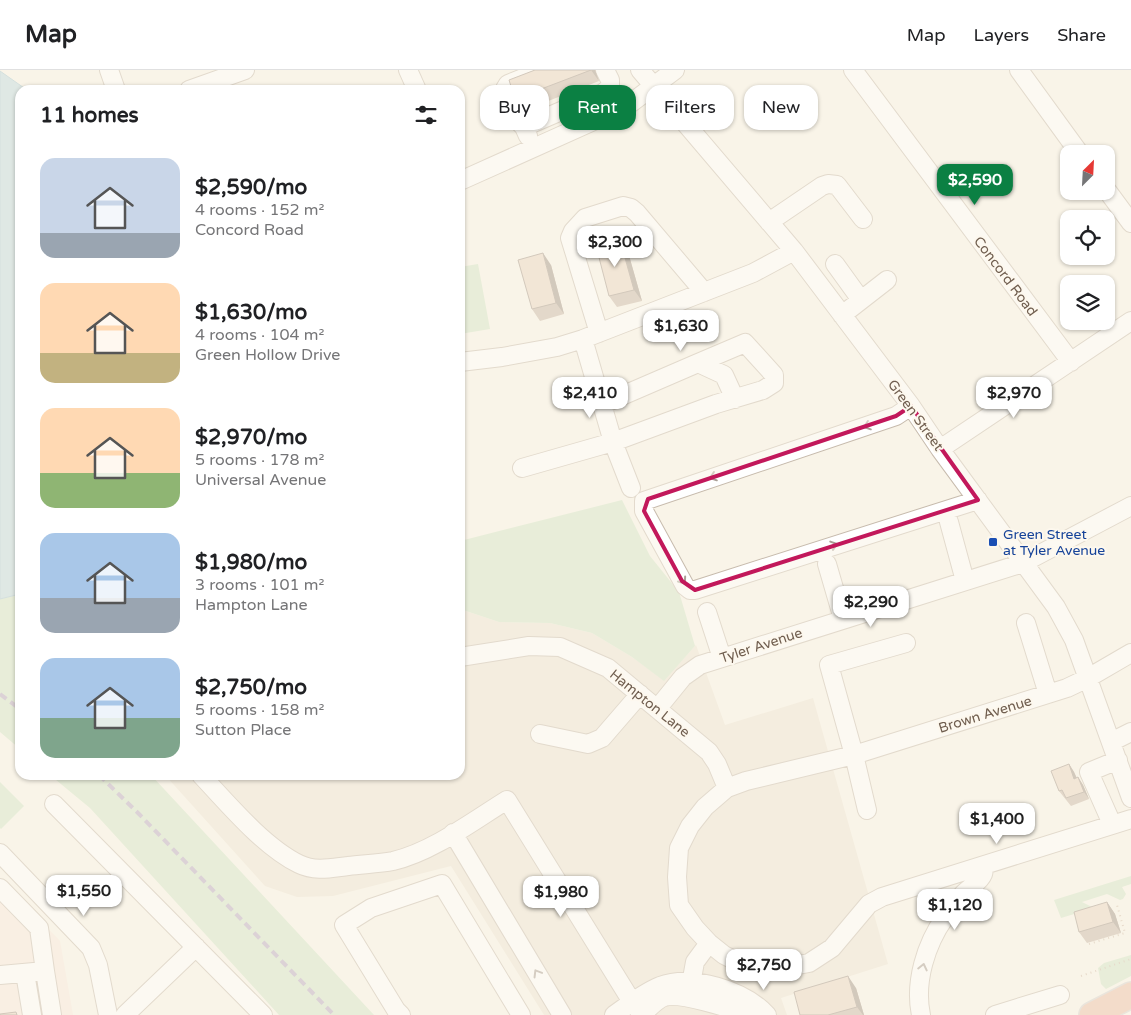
<!DOCTYPE html>
<html lang="en">
<head>
<meta charset="utf-8">
<style>
  :root { --surface:#fff; --page:#f6f6f6; --text:#202124; --muted:#757577; --line:#e0e0e0; --accent:#0b8043 }
  body { margin:0; font-family:"Varela Round",sans-serif; background:var(--page); color:var(--text); height:100vh; display:flex; flex-direction:column; font-size:19px; white-space:nowrap }
  * { box-sizing:border-box; margin:0 }
  p { font-size:16px; color:var(--muted) }
  .icon { flex:none; width:28px; height:28px; fill:none; stroke:currentColor; stroke-width:2; stroke-linecap:round; stroke-linejoin:round }
  .map { position:relative; flex:1; overflow:hidden }
  .side { position:absolute; left:15px; top:15px; width:450px; height:695px; display:flex; flex-direction:column; background:var(--surface); border-radius:15px; box-shadow:0 1px 4px #0004 }
  .side>* { flex:none }
  .guide { position:absolute; left:480px; top:15px; width:475px; height:45px; display:flex; gap:10px }
  .needle { width:32px; rotate:24deg }
  .buttons { position:absolute; left:1060px; top:75px; display:grid; gap:10px }
  .buttons a { display:grid; place-items:center; width:55px; height:55px; border-radius:10px; background:var(--surface); box-shadow:0 1px 4px #0004; font-size:25px }
  .price { position:absolute; translate:-50% -42px; padding:0 11px; border-radius:10px; background:#fff; color:#222; font-size:16px; line-height:32px; filter:drop-shadow(0 1px 2px #0008) }
  .price::after { content:''; position:absolute; left:50%; top:30px; width:15px; height:11px; margin-left:-8px; background:inherit; clip-path:polygon(0 0,100% 0,50% 100%) }
  .price.active { background:var(--accent); color:#fff }
  ul { padding:0; list-style:none }
  li { display:flex; align-items:center; gap:15px; height:125px; padding:0 25px }
  li span { display:grid; place-items:center; flex:none; width:140px; height:100px; border-radius:15px; color:#555 }
  li>.icon { margin-inline-start:auto }
  span .icon { width:60px; height:60px; fill:#fffc; stroke-width:1 }
  li b { font-size:21px }
  h2 { display:flex; justify-content:space-between; align-items:center; height:60px; padding:0 25px; font-size:21px }
  .pill { padding:0 18px; border-radius:15px; background:var(--surface); box-shadow:0 1px 4px #0004; font-size:18px; line-height:45px }
  .pill.active { background:var(--accent); color:#fff }
  header { display:flex; align-items:center; gap:30px; box-sizing:border-box; height:70px; padding:0 25px; background:var(--surface); border-bottom:1px solid var(--line) }
  header strong { font-size:24px }
  nav { display:flex; gap:28px; margin-inline-start:auto; font-size:18px }
  .map>svg:first-child { display:block }
  .residential { fill:#ede4d5 }
  .commercial { fill:#f8e8dd }
  .green { fill:#d2e5c8 }
  .water { fill:#bfd9e1; stroke:#a7c7d1 }
  .lines { fill:none; stroke-linecap:round; stroke-linejoin:round }
  .minor-casing { stroke:#c7bbad; stroke-width:20 }
  .highway-casing { stroke:#d7d2ce; stroke-width:28 }
  .path { stroke:#d0baa7; stroke-width:2; stroke-dasharray:1 4; stroke-linecap:butt }
  .minor { stroke:#fff; stroke-width:18 }
  .highway { stroke:#ebbea7; stroke-width:25 }
  .rail { stroke:#b8a8c2; stroke-width:4; stroke-dasharray:8 5; stroke-linecap:butt }
  .wall { fill:#c8b6a6 }
  .shaded-wall { fill:#a39487 }
  .building { fill:#e9d4c1; stroke:#a39487 }
  .oneway { stroke:#a99e95 }
  .marked { fill:none; stroke:#c2185b; stroke-width:4; stroke-linejoin:round }
  .transit-dot { fill:#1a4fb4; stroke:#fdf8ee; stroke-width:2 }
  .labels { text-anchor:middle; stroke-width:4; stroke-linejoin:round; paint-order:stroke }
  .street-label { font-size:14px; fill:#705e4f; stroke:#fdf8ee }
  .transit-label { font-size:14px; fill:#164399; stroke:#fdf8ee; text-anchor:start }
</style>
</head>
<body>
<header>
<strong>Map</strong>
<nav><a>Map</a><a>Layers</a><a>Share</a></nav>
</header>
<div class="map">
<svg width="1131" height="945" viewBox="0 0 1131 945">
  <rect width="100%" height="100%" fill="#f9f4e8"/>
  <path class="residential" d="M460,539L499,552L550,553L592,563L632,587L664,610L696,575L725,655L813,628L888,894L781,928L787,945H544L451,796L333,826L297,827L265,816L165,705H460Z"/>
  <path class="commercial" d="M0,809L60,871L73,945H0Z"/>
  <path class="green" d="M478,194L490,259L460,264V197Z
    M622,430L650,486L679,522L695,576L664,611L632,587L592,563L550,553L499,552L460,539V471Z
    M20,524V679L0,662V529Z
    M50,705H151L374,945H279L90,738Z
    M0,712L24,736L1,759L0,758Z
    M1131,806V814L1122,817L1126,824L1123,829L1120,830L1107,824L1082,832L1094,838L1061,848L1054,830Z
    M1131,885V906L1106,919L1101,914L1098,898L1104,893Z"/>
  <path class="water" d="M0,1L27,20H20V524L0,529Z"/>
  <g class="lines">
    <defs>
      <path id="minor" d="M109,0L116,20
        M408,0L417,20
        M640,0L794,181L911,336L940,379L1056,537L1074,570L1131,728
        M853,0L1071,292
        M1019,0L1080,84
        M189,20L245,0
        M524,57L603,23L610,17V10L605,0
        M528,66L524,57L514,47L505,19L508,14L543,0
        M460,111L627,36L675,0
        M1106,119L1131,153
        M769,152L822,116L828,114L837,115L863,149
        M835,194L861,230
        M842,245L887,210
        M599,263L570,168L573,161L585,148L623,136L631,138L637,143L704,222
        M583,269L613,372L631,418
        M460,292L502,287L557,277L583,269L753,203L794,181
        M603,334L698,293L724,305L735,329
        M911,336L896,346L644,431V441L685,516L690,520H695L978,430
        M940,379L1131,251
        M522,398L613,372L716,334L763,320L774,313V305L745,273L698,293
        M949,452L965,511
        M827,494L843,549
        M707,542L722,588
        M1026,553L1048,624
        M1131,583L1088,608L1067,618L854,685L746,711L727,718L705,737L690,756L679,778L677,807L679,835L695,858L709,873L724,885L742,894L756,897L782,898L809,893L832,878L869,834L882,827L1131,749
        M460,587L529,576L560,577L608,598L709,682L717,694L727,718
        M657,639L683,607L700,595L1023,493L1131,436
        M540,664L588,674L602,668L640,624
        M1111,672L1131,662
        M201,705C228,734 264,777 299,794C315,802 331,798 348,796C362,794 378,794 393,791C432,782 473,751 507,730L632,932L643,945
        M54,734L263,945
        M867,740L854,685L829,595L906,573
        M1112,754L1089,702L1118,690
        M453,763L562,945
        M0,783L91,878L98,895L108,945
        M0,818L39,858L45,901
        M25,903L32,945
        M0,905L45,901L52,945
        M689,925L695,892L709,873
        M643,944C649,938 656,930 664,927C679,922 731,938 745,945
        M125,945L196,877
        M401,945L396,940L344,855L371,838L442,814L521,945
        M614,945C628,935 643,923 660,916C692,904 744,920 767,945
        M921,945C914,912 926,874 945,847C950,838 957,830 964,823C970,817 980,812 983,804C984,801 984,800 983,797
        M995,945L1060,925"/>
      <path id="highway" d="M1092,945L1131,925"/>
    </defs>
    <use href="#minor" class="minor-casing"/>
    <use href="#highway" class="highway-casing"/>
    <path class="path" d="M1089,874L1125,863L1117,835
      M1081,906L1131,889"/>
    <use href="#minor" class="minor"/>
    <use href="#highway" class="highway"/>
    <path class="rail" d="M0,624L20,639
      M99,705L138,743L334,945"/>
  </g>
  <path class="wall" d="M535,0H595L599,11L523,41L515,29Z
    M628,182L642,231L617,237L609,226Z
    M551,195L564,244L540,251L532,239Z
    M1069,694L1074,702L1077,708L1078,707L1083,715L1089,729L1071,736L1059,721Z
    M1107,832L1115,844L1121,863L1087,873L1079,862Z
    M856,918L864,945H800Z"/>
  <path class="shaded-wall" d="M591,0H595L599,11Z
    M620,170L628,182L642,231L634,220Z
    M543,183L551,195L564,244L556,233Z
    M1069,694L1074,702L1080,716L1074,709Z
    M1078,707L1083,715L1089,729L1084,722Z
    M1107,832L1115,844L1121,863L1113,852Z
    M848,906L856,918L864,945H863L857,937Z"/>
  <path class="building" d="M535,0H591L515,29L509,10Z
    M620,170L634,220L609,226L596,176Z
    M543,183L556,233L532,239L518,190Z
    M1069,694L1074,709L1078,707L1084,722L1066,728L1062,720L1059,721L1051,701Z
    M1107,832L1113,852L1079,862L1074,842Z
    M848,906L857,937L828,945H800L794,922Z
    M16,942L17,945H0V944Z"/>
  <defs><path id="oneway-chevron" d="M-2-3.5L2.5 0L-2 3.5" fill="none" stroke-width="1.6" stroke-linecap="round" stroke-linejoin="round" transform="scale(1.25)"/></defs>
  <g class="oneway">
    <use href="#oneway-chevron" transform="translate(867 356) rotate(161)"/>
    <use href="#oneway-chevron" transform="translate(713 407) rotate(161)"/>
    <use href="#oneway-chevron" transform="translate(834 475) rotate(-18)"/>
    <use href="#oneway-chevron" transform="translate(683 511) rotate(55)"/>
    <use href="#oneway-chevron" transform="translate(923 897) rotate(-77)"/>
    <use href="#oneway-chevron" transform="translate(537 903) rotate(-121)"/>
  </g>
  <path d="M0 0H1131V945H0ZM911,336L978,430L695,520L682,511L644,441L648,429L896,346Z" fill="#f9f4e8" fill-opacity=".55" fill-rule="evenodd"/>
  <path class="marked" d="M911,336L978,430L695,520L682,511L644,441L648,429L896,346Z"/>
  <rect class="transit-dot" x="988" y="467" width="10" height="10" rx="2.5"/>
  <g class="labels">
    <g class="street-label">
      <text transform="translate(1006 206) rotate(53)" y="5">Concord Road</text>
      <text transform="translate(916 345) rotate(54)" y="5">Green Street</text>
      <text transform="translate(761 575) rotate(-18)" y="5">Tyler Avenue</text>
      <text transform="translate(650 633) rotate(39)" y="5">Hampton Lane</text>
      <text transform="translate(985 644) rotate(-17)" y="5">Brown Avenue</text>
    </g>
    <g class="transit-label">
      <text x="1003" y="469">Green Street<tspan x="1003" dy="16">at Tyler Avenue</tspan></text>
    </g>
  </g>
</svg>
<div class="buttons">
<a><svg class="needle" viewBox="-14 -14 28 28"><path d="M0-13l5 13h-10z" fill="#e53935"/><path d="M0 13l5-13h-10z" fill="#757577"/></svg></a>
<a><svg class="icon" aria-label="locate" viewBox="0 0 24 24"><circle cx="12" cy="12" r="6"/><path d="M12 2v4M12 18v4M2 12h4M18 12h4"/></svg></a>
<a><svg class="icon" aria-label="layers" viewBox="0 0 24 24"><path d="M12 4l9 5-9 5-9-5zM3 14l9 5 9-5"/></svg></a>
</div>
<b class="price active" style="left:975px;top:136px">$2,590</b>
<b class="price" style="left:615px;top:198px">$2,300</b>
<b class="price" style="left:681px;top:282px">$1,630</b>
<b class="price" style="left:590px;top:349px">$2,410</b>
<b class="price" style="left:1014px;top:349px">$2,970</b>
<b class="price" style="left:871px;top:558px">$2,290</b>
<b class="price" style="left:997px;top:775px">$1,400</b>
<b class="price" style="left:84px;top:847px">$1,550</b>
<b class="price" style="left:561px;top:848px">$1,980</b>
<b class="price" style="left:955px;top:861px">$1,120</b>
<b class="price" style="left:764px;top:921px">$2,750</b>
<div class="guide">
<a class="pill">Buy</a>
<a class="pill active">Rent</a>
<a class="pill">Filters</a>
<a class="pill">New</a>
</div>
<section class="side">
<h2>11 homes<svg class="icon" aria-label="filters" viewBox="0 0 24 24"><path d="M4 7h16M4 17h16"/><circle cx="9" cy="7" r="2"/><circle cx="15" cy="17" r="2"/></svg></h2>
<ul>
<li><span style="background:linear-gradient(#c9d6e8 75%,#9aa5b1 0)"><svg class="icon" aria-label="home" viewBox="0 0 24 24"><path d="M3 11l9-7 9 7M6 9v11h12V9"/></svg></span><div><b>$2,590/mo</b><p>4 rooms · 152 m²</p><p>Concord Road</p></div></li>
<li><span style="background:linear-gradient(#ffd9b3 70%,#c2b280 0)"><svg class="icon" aria-label="home" viewBox="0 0 24 24"><path d="M3 11l9-7 9 7M6 9v11h12V9"/></svg></span><div><b>$1,630/mo</b><p>4 rooms · 104 m²</p><p>Green Hollow Drive</p></div></li>
<li><span style="background:linear-gradient(#ffd9b3 65%,#8fb573 0)"><svg class="icon" aria-label="home" viewBox="0 0 24 24"><path d="M3 11l9-7 9 7M6 9v11h12V9"/></svg></span><div><b>$2,970/mo</b><p>5 rooms · 178 m²</p><p>Universal Avenue</p></div></li>
<li><span style="background:linear-gradient(#a9c7e8 65%,#9aa5b1 0)"><svg class="icon" aria-label="home" viewBox="0 0 24 24"><path d="M3 11l9-7 9 7M6 9v11h12V9"/></svg></span><div><b>$1,980/mo</b><p>3 rooms · 101 m²</p><p>Hampton Lane</p></div></li>
<li><span style="background:linear-gradient(#a9c7e8 60%,#7fa58c 0)"><svg class="icon" aria-label="home" viewBox="0 0 24 24"><path d="M3 11l9-7 9 7M6 9v11h12V9"/></svg></span><div><b>$2,750/mo</b><p>5 rooms · 158 m²</p><p>Sutton Place</p></div></li>
</ul>
</section>
</div>
</body>
</html>
